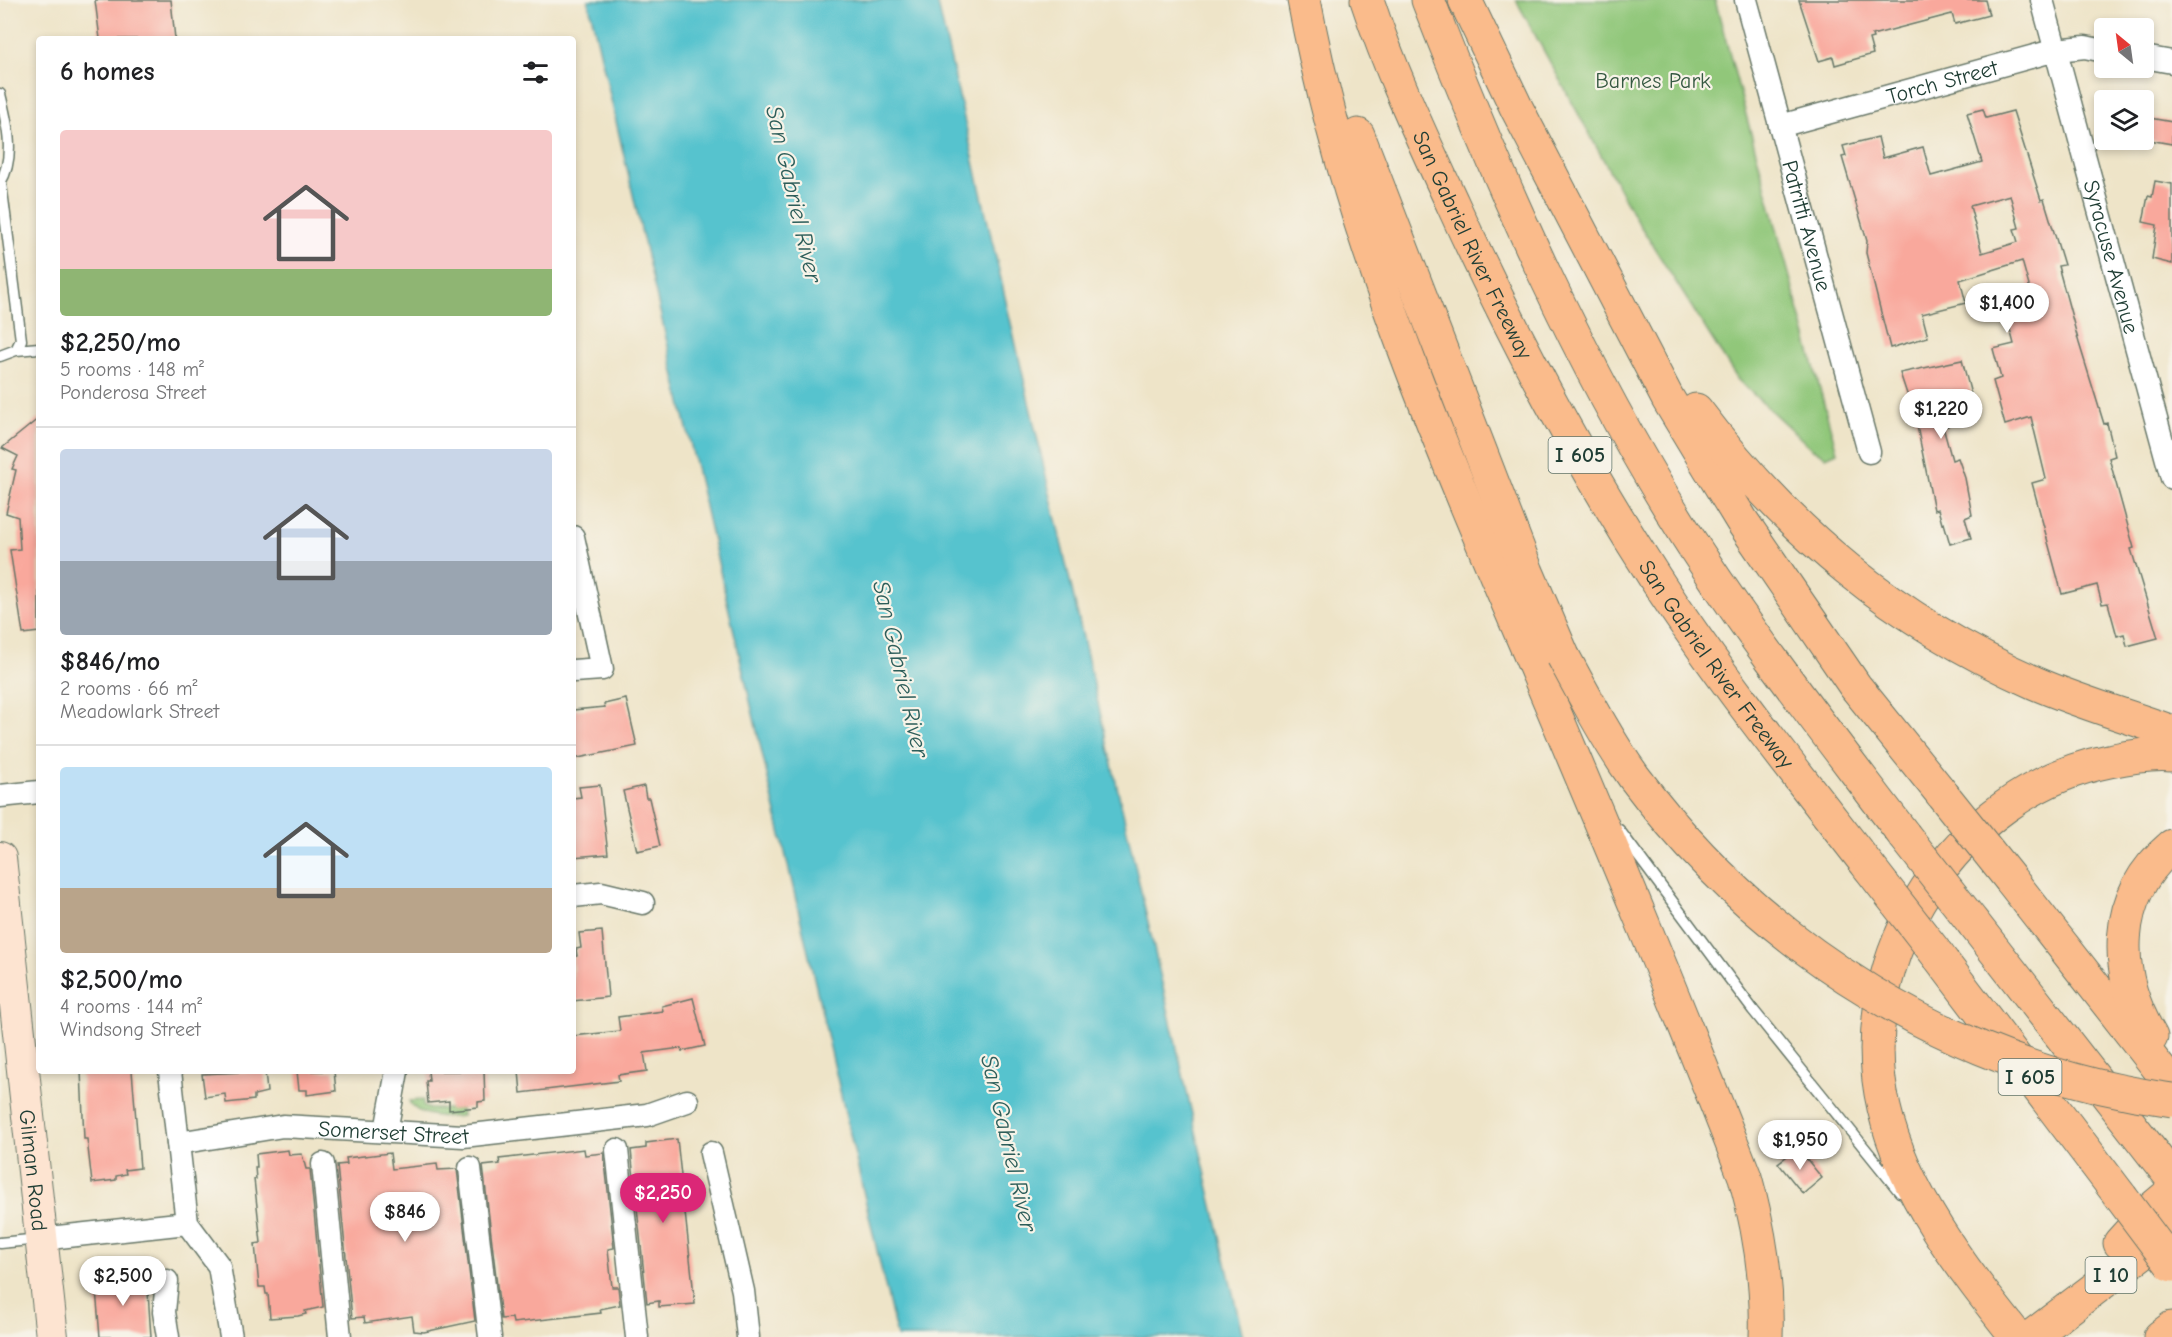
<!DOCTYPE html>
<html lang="en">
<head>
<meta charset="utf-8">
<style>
  :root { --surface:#fff; --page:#f2f2f2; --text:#202124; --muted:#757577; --line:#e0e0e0; --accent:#db2777 }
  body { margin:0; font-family:"Comic Neue",sans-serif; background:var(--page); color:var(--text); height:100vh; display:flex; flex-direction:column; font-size:22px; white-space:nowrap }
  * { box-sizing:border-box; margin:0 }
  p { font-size:20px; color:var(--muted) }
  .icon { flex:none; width:33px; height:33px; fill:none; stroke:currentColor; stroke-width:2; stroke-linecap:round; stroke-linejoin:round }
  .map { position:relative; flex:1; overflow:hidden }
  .sheet { position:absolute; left:36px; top:36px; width:540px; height:1038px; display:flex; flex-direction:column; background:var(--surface); border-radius:6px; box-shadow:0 3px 9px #0003 }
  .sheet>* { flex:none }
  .needle { width:39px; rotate:331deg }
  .controls { position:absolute; left:2094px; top:18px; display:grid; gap:12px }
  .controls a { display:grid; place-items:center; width:60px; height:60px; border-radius:6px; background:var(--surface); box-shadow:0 3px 9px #0003; font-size:30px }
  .price { position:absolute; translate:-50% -51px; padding:0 14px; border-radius:21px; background:#fff; color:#222; font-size:20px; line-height:39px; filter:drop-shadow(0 2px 3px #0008) }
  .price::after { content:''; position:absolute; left:50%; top:36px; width:18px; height:14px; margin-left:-9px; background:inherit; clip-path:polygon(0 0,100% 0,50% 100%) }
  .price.on { background:var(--accent); color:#fff }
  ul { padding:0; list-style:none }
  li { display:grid; align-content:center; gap:12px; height:318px; padding:0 24px }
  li+li { border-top:2px solid var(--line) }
  li span { display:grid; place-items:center; height:186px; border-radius:6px; color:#555 }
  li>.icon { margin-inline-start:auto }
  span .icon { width:108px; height:108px; fill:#fffc; stroke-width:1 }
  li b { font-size:26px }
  h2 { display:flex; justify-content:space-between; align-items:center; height:72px; padding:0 24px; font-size:26px }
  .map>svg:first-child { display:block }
  .green { fill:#91c77a; stroke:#588257; stroke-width:1.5 }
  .water { fill:#56c3ce; stroke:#3a8081; stroke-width:1.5 }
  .building { fill:#f9a89c; fill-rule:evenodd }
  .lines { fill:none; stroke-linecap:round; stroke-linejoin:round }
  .lane-casing { stroke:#677768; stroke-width:13 }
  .street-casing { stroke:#677768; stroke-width:25 }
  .secondary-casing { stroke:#677768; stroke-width:34 }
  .highway-casing { stroke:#677768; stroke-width:35 }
  .lane { stroke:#fff; stroke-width:10 }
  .street { stroke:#fff; stroke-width:22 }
  .secondary { stroke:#fde4d1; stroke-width:32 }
  .highway { stroke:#fabb8b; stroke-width:33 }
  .highway-bridge-casing { stroke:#677768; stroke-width:35; stroke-linecap:butt }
  .highway-bridge { stroke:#fabb8b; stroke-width:33 }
  .labels { text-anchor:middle; stroke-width:4.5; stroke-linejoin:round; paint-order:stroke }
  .shield { fill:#f7f3e8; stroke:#60746a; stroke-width:1.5 }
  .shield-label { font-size:21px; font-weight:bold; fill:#1f3d34 }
  .park-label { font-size:22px; fill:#365942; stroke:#f7f3e8 }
  .street-label { font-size:22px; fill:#1f3d34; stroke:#f7f3e8 }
  .water-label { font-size:24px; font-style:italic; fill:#2d5e5a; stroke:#f7f3e8 }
</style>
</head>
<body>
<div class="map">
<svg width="2172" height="1337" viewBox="0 0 2172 1337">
  <rect width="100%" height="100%" fill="#f7f3e8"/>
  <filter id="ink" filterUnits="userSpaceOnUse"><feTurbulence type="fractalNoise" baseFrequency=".0167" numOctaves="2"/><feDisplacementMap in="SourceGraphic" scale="12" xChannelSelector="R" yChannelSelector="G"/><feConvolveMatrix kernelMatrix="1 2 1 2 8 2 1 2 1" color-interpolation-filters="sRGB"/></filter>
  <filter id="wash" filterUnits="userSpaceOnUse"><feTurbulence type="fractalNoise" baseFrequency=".008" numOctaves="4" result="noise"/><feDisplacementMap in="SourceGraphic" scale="24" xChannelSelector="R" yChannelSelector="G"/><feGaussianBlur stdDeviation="1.35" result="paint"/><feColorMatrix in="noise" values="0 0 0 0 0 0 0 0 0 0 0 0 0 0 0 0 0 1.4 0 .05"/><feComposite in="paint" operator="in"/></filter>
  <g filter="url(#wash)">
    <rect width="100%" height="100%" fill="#eee4c8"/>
    <path class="green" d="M1516,0H1715L1837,452L1826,457L1811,448L1738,380L1636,219Z
      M423,1100V1106L429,1109H461L462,1116C447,1118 416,1117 409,1101Z"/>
    <path class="water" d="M588,0H937L1243,1337H897Z"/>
    <g id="blocks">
      <path class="building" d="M95,0H171L175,39H100Z
        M1799,0H1985L1989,15L1955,24L1952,14L1872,35L1873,38L1869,39L1873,54L1835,65L1833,57L1819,61Z
        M1983,109L1986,118L2013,111L2041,200L2044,199L2064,265L2058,266L2079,343L2104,424L2107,423L2115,456L2109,458L2134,548L2131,549L2158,638L2127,646L2124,634L2117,636L2108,603L2102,604L2097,585L2062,594L2032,483L2046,479L2031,417L2005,425L1993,381L2001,378L1993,349L2014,344L2002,300L2031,293L2022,261L1960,280L1966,303L1922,314L1928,337L1890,348L1866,253L1867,241L1842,157L1846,156L1843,146L1878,137L1883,158L1923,147L1931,176L1982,162L1967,113ZM2010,195L2019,228L2014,229L2018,242L1982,253L1970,206Z
        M2144,117L2172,122V144L2144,139Z
        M2155,181L2172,184V264L2152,259L2157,225L2143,222L2148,196L2152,197Z
        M1962,360L1973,402L1944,410L1948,426L1943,427L1952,460L1958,458L1965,478L1972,515L1965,518L1971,538L1950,544L1944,523L1942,524L1938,509L1934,510L1916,421L1900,373Z
        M39,418V632L23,634L10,550L20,549L18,517L6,513L16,470L12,469L18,456L2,448Z
        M626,699L637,746L573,759V710L605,707L604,704Z
        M600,785L608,854L573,857V798L581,797L579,787Z
        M644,786L646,798H649L660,846L637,851L623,791Z
        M602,931L608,997L573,1001V957L577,956L576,949L581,948L579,933Z
        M693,998L705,1046L682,1051L681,1048L644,1053L647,1071L618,1075L619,1081L521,1093L519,1071H573V1036L620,1031L618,1017L663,1011L662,1006Z
        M81,1071H132L140,1168L125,1170L126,1174L116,1176V1180L92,1183L87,1139H84Z
        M265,1071L267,1092L254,1095V1100L226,1103L225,1094L205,1097L202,1074Z
        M297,1071H334L336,1091L307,1095V1090H299Z
        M428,1071H484L485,1101L478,1102V1107L449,1110V1101L428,1103L426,1081H429Z
        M677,1139L695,1304L659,1307V1301L647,1303L631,1150L646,1148V1143Z
        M1798,1148L1822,1178L1803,1194L1778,1163Z
        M584,1149L585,1155L604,1153L614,1248L608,1249L612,1287H618L620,1305L600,1309L601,1313L513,1323L512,1318L501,1319L483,1166L500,1164L499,1159Z
        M288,1150L289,1155L302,1154L306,1169H310L323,1307L305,1311L306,1314L298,1316L270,1318L268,1294H266L265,1287H259L255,1244L261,1243L254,1179H256L255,1167H257L256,1154Z
        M390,1153L392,1169L437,1164L438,1170L457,1169L475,1321L424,1332L414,1331L412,1316L365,1323L364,1317L352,1318L337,1165L347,1164L346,1158Z
        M130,1274L131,1279L147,1277L151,1337H100L95,1278Z"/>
    </g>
  </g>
  <g filter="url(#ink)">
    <use href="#blocks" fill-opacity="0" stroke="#677768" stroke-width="1.5"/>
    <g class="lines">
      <defs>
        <path id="lane" d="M0,94C7,123 16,157 0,183
          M16,350L39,348
          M0,356L16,350L21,340L1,183
          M1619,830L1753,1010L1900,1192
          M0,1243L39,1239"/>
        <g id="street">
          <path id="s1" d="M1746,0L1869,452"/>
          <path id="s2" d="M2042,0L2172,478"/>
          <path d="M2144,57L2172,62"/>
          <path id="s3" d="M1780,126L2056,50L2085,47L2104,51"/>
          <path d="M573,537L602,669L573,671"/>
          <path d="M0,796L39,792"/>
          <path d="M573,896L601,893L643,903"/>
          <path d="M170,1071L178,1143"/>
          <path d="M386,1131L397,1071"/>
          <path d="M617,1150L637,1337"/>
          <path d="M711,1153L743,1291L748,1337"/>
          <path d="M323,1164L340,1337"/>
          <path d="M470,1168L490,1337"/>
          <path d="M40,1239L187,1223"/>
          <path d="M167,1281L164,1312L168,1337"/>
          <path id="s4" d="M231,1337L219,1266L187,1223L178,1143L283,1126L463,1136L647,1115L687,1101"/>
        </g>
        <g id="secondary">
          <path id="s5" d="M0,858L52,1337"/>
        </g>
        <g id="highway">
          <path d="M1304,0C1346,228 1440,445 1531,657C1604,829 1677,1002 1745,1177C1760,1231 1768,1281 1766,1337"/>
          <path id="s6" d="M1367,0C1390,70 1422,138 1453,205C1512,334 1578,459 1655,578C1720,678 1795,772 1869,867"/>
          <path d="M1428,0C1500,185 1581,368 1687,536C1753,640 1830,737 1904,835"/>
          <path d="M1465,0L1517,109L1668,399L1709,467L1742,521L1855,686L1943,795"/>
          <path d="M1358,135L1527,572L1563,656"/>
          <path d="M1696,410C1788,532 1895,621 2035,683C2079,702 2127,716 2172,732"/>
          <path d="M2011,880L2172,1085"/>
          <path d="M1974,924L2172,1178"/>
          <path d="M1939,957L2121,1197"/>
          <path d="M2151,1037C2113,973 2111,897 2172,846"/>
          <path d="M2120,1243L2147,1213L2172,1192"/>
          <path d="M2017,1337C1963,1269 1904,1195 1884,1108C1848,957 1958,791 2109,761C2129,757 2151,753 2172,755"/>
          <path d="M2031,1337L2172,1230"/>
          <path d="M2160,1337L2172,1328"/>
        </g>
      </defs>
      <use href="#lane" class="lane-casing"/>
      <use href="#street" class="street-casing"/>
      <use href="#secondary" class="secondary-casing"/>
      <use href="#highway" class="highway-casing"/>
      <use href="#lane" class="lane"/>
      <use href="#street" class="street"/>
      <use href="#secondary" class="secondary"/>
      <use href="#highway" class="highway"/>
      <defs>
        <path id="highway-bridge" d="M1563,656C1585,697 1607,739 1634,777C1763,950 1957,1070 2172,1100
          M1943,795L2011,880
          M1904,835L1974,924
          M1869,867L1939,957
          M2121,1197L2172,1265"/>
      </defs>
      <use href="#highway-bridge" class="highway-bridge-casing"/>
      <use href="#highway-bridge" class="highway-bridge"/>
    </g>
  </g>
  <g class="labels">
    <g class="shield">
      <rect x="1548.5" y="437" width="63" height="36" rx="4.5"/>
      <rect x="1998.5" y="1059" width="63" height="36" rx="4.5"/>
      <rect x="2085.5" y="1257" width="51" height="36" rx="4.5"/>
    </g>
    <g class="shield-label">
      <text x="1580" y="462">I 605</text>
      <text x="2030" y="1084">I 605</text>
      <text x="2111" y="1282">I 10</text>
    </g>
    <g class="park-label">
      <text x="1653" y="88">Barnes Park</text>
    </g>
    <g class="street-label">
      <text dy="8" stroke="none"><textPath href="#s3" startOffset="168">Torch Street</textPath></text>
      <text dy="8" stroke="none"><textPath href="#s1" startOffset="234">Patritti Avenue</textPath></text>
      <text dy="8" stroke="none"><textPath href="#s6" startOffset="267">San Gabriel River Freeway</textPath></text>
      <text dy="8" stroke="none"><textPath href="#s2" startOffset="266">Syracuse Avenue</textPath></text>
      <text dy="8" stroke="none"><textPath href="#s6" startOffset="753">San Gabriel River Freeway</textPath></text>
      <text dy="8" stroke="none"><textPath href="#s4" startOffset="423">Somerset Street</textPath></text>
      <text dy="8" stroke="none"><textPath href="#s5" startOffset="314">Gilman Road</textPath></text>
    </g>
    <g class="water-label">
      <text transform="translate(794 194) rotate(77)" y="8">San Gabriel River</text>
      <text transform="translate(901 669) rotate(77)" y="8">San Gabriel River</text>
      <text transform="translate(1009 1143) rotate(77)" y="8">San Gabriel River</text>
    </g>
  </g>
</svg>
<div class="controls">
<a><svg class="needle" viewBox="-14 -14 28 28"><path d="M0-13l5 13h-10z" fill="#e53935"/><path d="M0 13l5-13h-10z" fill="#757577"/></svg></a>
<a><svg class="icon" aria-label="layers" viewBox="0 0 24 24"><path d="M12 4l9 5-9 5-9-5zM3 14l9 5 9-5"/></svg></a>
</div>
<b class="price" style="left:2007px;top:334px">$1,400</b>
<b class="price" style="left:1941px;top:440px">$1,220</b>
<b class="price" style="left:1800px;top:1171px">$1,950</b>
<b class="price on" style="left:663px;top:1224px">$2,250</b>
<b class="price" style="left:405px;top:1243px">$846</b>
<b class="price" style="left:123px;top:1307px">$2,500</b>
<section class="sheet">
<h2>6 homes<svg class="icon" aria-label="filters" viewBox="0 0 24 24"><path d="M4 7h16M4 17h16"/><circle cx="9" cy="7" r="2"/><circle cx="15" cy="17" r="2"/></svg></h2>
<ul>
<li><span style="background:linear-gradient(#f6c9c9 75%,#8fb573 0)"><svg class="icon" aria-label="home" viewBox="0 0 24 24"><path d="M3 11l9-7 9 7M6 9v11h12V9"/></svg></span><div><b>$2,250/mo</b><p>5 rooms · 148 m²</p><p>Ponderosa Street</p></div></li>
<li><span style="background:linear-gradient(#c9d6e8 60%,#9aa5b1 0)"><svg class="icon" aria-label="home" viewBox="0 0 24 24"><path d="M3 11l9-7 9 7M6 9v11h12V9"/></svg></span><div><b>$846/mo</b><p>2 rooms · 66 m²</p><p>Meadowlark Street</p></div></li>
<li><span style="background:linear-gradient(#bfe0f5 65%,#b9a48a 0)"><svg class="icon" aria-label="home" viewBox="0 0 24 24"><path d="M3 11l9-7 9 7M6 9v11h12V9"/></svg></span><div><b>$2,500/mo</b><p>4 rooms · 144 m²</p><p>Windsong Street</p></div></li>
</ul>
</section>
</div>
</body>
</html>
